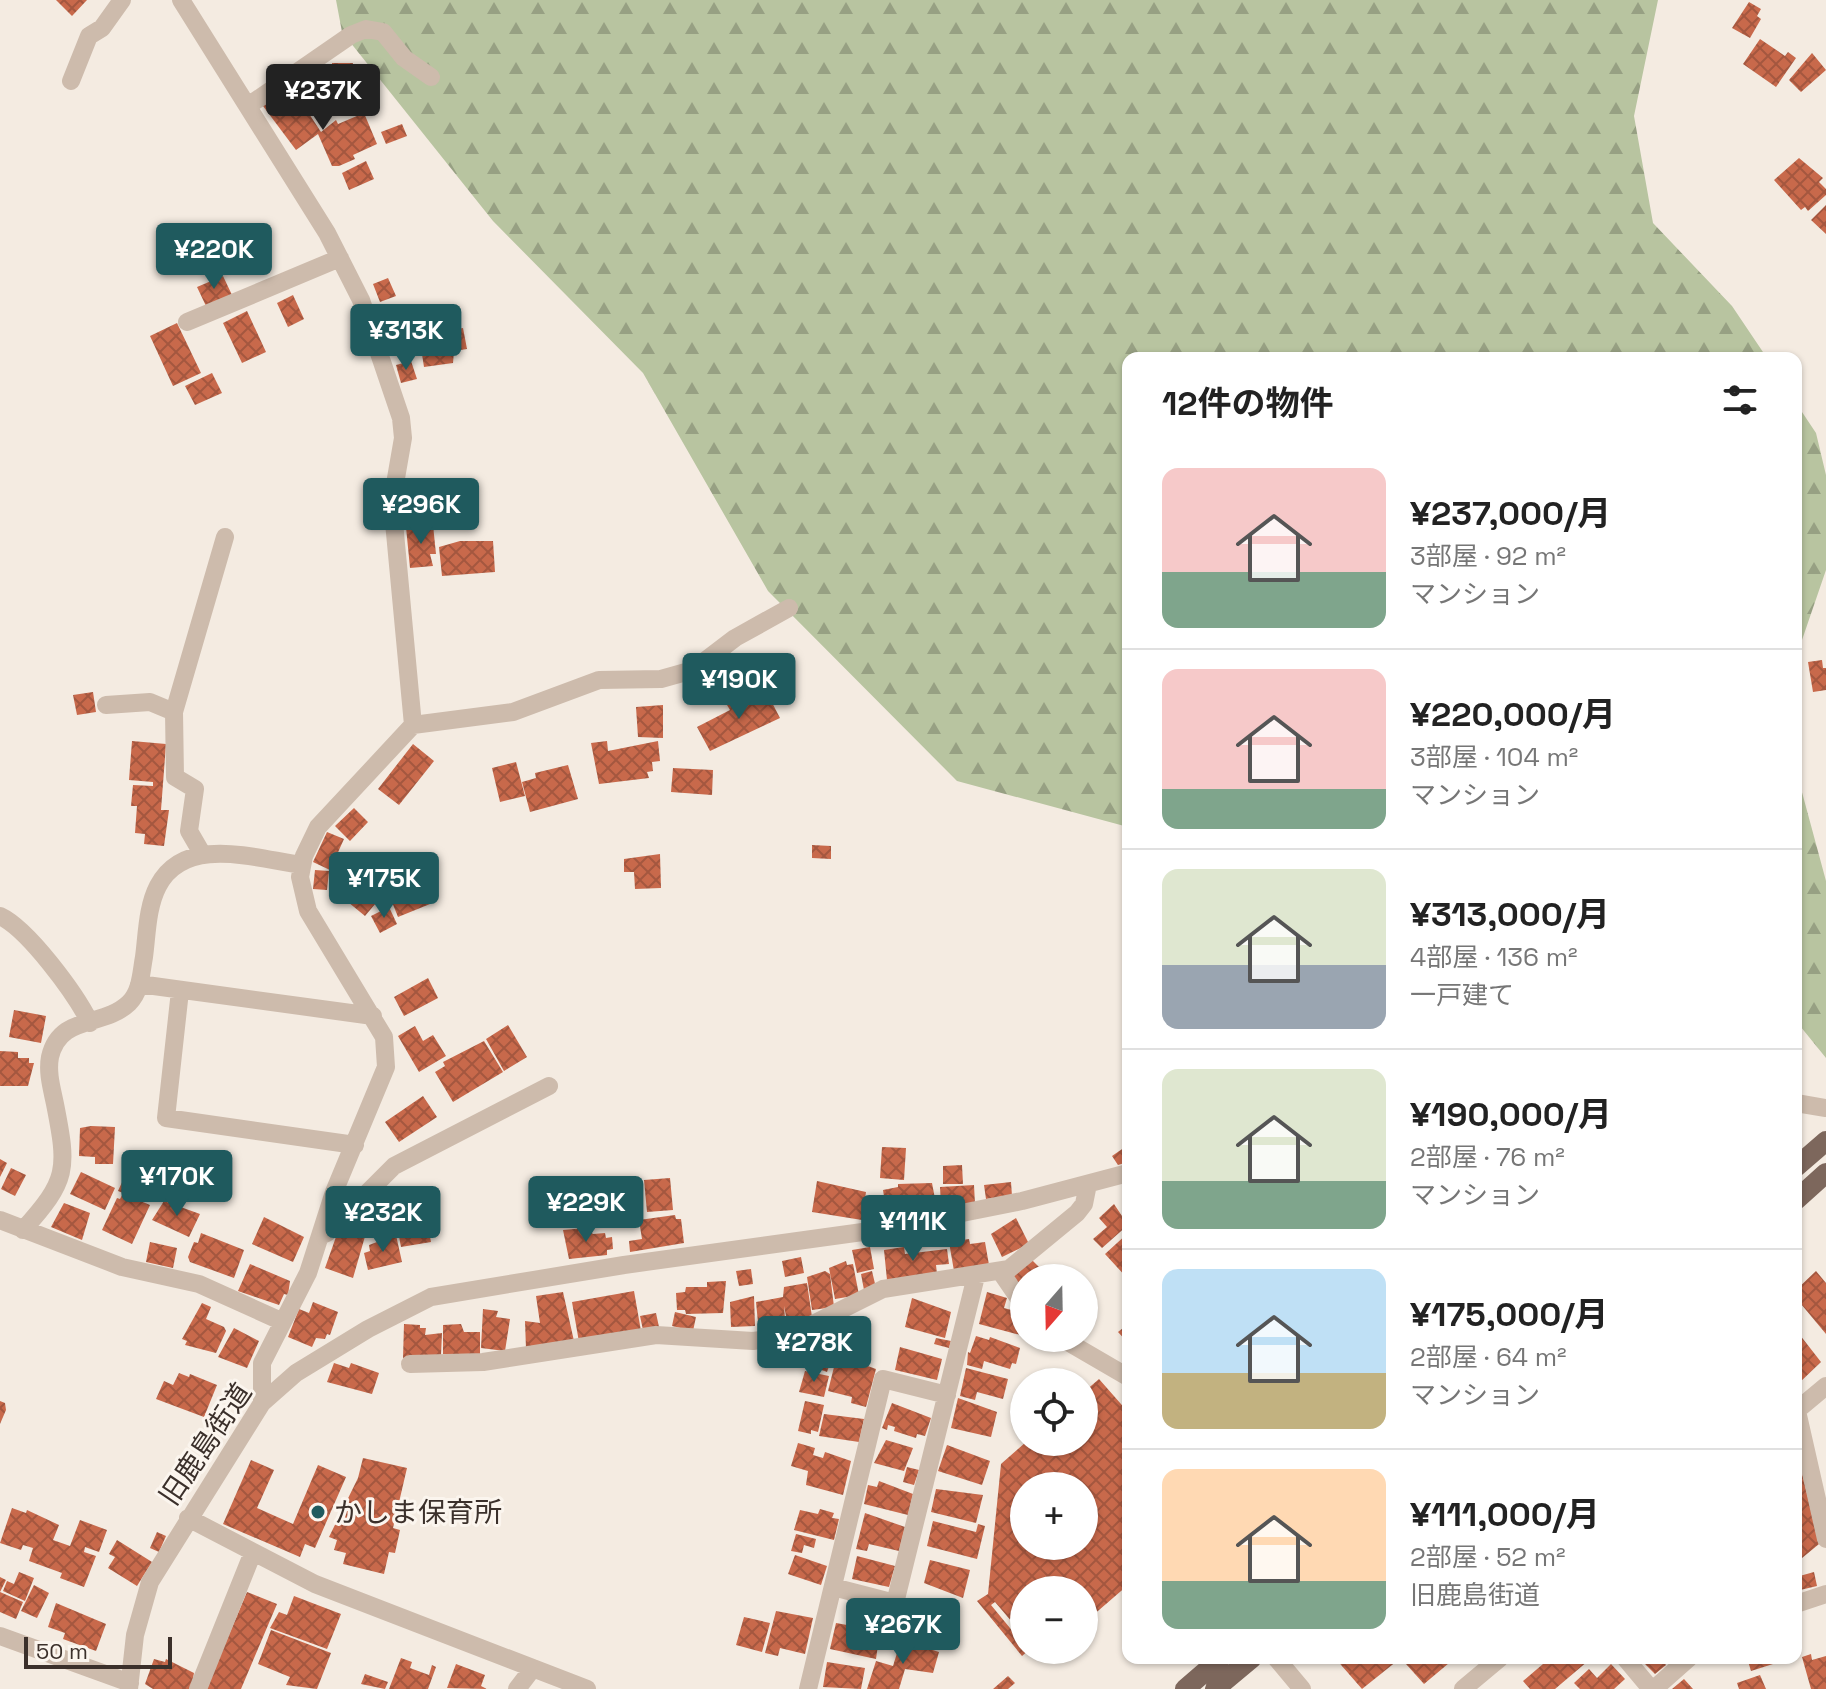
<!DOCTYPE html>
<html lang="ja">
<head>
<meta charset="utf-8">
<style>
  :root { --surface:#fff; --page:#f6f6f6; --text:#222; --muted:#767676; --line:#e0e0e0; --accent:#1f5a5e }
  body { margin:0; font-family:"Space Grotesk","Noto Sans JP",sans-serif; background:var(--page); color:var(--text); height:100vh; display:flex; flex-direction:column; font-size:30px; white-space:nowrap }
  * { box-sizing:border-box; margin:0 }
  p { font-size:26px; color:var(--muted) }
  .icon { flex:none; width:44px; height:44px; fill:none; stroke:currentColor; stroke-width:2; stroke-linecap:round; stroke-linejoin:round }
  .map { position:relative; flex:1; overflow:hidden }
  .panel { position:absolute; left:1122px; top:352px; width:680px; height:1312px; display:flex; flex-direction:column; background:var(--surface); border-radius:16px; box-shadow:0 2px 6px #0004 }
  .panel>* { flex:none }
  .needle { width:52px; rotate:200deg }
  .buttons { position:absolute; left:1010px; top:1264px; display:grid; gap:16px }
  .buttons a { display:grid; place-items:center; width:88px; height:88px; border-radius:50%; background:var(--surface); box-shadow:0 2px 6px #0004; font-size:40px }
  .scale { position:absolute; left:24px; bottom:20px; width:148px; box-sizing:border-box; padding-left:8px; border:4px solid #3b302b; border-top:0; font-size:22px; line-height:28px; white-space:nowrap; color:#3b302b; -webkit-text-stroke:6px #fbf5ee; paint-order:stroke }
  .price { position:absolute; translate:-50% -68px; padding:0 18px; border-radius:8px; background:var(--accent); color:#fff; font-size:26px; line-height:52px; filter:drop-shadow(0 2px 4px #0008) }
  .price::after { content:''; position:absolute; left:50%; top:48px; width:24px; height:18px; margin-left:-12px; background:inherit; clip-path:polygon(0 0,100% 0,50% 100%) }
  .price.current { background:#222; color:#fff }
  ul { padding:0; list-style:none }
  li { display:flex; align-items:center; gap:24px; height:200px; padding:0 40px }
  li+li { border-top:2px solid var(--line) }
  li span { display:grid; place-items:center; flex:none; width:224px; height:160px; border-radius:16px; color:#555 }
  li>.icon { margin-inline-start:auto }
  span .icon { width:96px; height:96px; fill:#fffc; stroke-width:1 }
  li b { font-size:34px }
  h2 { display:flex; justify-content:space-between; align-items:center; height:96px; padding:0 40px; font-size:34px }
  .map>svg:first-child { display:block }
  .forest { fill:url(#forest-firs) }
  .building { fill:url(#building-cross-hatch); fill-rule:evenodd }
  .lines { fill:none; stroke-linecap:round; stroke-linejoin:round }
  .minor { stroke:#cdbbac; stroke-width:18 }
  .major { stroke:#7d675c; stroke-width:20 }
  .poi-dot { fill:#1f5a5e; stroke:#fbf5ee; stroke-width:3 }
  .labels { text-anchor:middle; stroke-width:6; stroke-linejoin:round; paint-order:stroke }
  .street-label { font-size:28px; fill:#3b302b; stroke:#fbf5ee }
  .poi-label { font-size:28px; fill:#3b302b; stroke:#fbf5ee; text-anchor:start }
</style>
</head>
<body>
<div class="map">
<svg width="1826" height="1689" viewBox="0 0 1826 1689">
  <defs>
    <pattern id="forest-firs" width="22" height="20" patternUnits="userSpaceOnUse" patternTransform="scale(2)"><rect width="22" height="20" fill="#b8c4a0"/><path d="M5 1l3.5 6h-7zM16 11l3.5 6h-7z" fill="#97a083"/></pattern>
    <pattern id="building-cross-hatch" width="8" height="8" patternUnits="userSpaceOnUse" patternTransform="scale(2)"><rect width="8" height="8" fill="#c8694b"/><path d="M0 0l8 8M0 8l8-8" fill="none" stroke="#a4573f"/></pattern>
  </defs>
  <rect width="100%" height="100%" fill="#f4ebe1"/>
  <path class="forest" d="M336,0H1658L1634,116L1653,223L1732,306L1767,358H1128V827L957,781L768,591L643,373L493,221L342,32Z
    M1796,403L1816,433L1826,475V570L1802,640L1796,743Z
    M1796,770L1826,881V1058L1796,1021Z"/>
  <path class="building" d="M56,0H87L72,16Z
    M1749,2L1761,9L1757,16L1761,19L1750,38L1732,28Z
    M1760,39L1785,56L1788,52L1796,58L1776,87L1743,64Z
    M1812,53L1826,70L1801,92L1789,80Z
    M332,63H353L349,80H332Z
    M306,75L311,82L289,96L284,89Z
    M277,96L287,110L294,104L298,109L304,106L321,132L336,120L338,124L364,113L377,144L353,155L355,159L339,166H332L318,134L296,150L263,106Z
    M402,124L407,136L386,144L381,132Z
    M1799,158L1823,178L1819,182L1826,189V195L1808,211L1805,207L1801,210L1774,180Z
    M366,161L374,179L349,190L342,173Z
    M1826,205V234L1811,220Z
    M223,276L232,295L206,306L197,287Z
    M388,278L396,296L380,302L373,284Z
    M293,295L304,319L288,327L277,303Z
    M247,311L266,352L242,363L223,323Z
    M177,323L201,373L173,386L150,336Z
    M463,328L467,349L454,351L453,363L424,367L419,335Z
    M411,361L417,379L401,383L396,365Z
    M212,373L222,393L195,405L185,386Z
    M425,500L428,522L409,524L407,502Z
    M433,525L436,554H430L433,566L410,568L406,527Z
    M460,541H493L495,572L442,576L439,547Z
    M1822,660L1823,668H1826V690L1813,692L1808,662Z
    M766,691L780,718L710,751L697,727L730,710L727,705L740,698L743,703Z
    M93,692L96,712L77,715L73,695Z
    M663,705V738L638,737L636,707Z
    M132,741L166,744L161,810H169L164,846L144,844L145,834L135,833L137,806H131L133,785L153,786V782L129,780Z
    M607,741L608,751L658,741L660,761L652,762L653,771L647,772L649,778L599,784L591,743Z
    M413,744L434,761L399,805L378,789Z
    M516,762L525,796L500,802L492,768Z
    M568,765L578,799L530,812L522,782L536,778L535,773Z
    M673,768L713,770L712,795L671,792Z
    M354,808L368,822L350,841L335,826Z
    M327,832L344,839L330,870L313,862Z
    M812,845L831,846V859L812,858Z
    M660,854L661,888L635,889L634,872H624V859Z
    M350,864L358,871L361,867L386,891L365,916L337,893L341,889L334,883Z
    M315,870L329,871L327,890L313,889Z
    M422,884L430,904L398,917L390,897Z
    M389,907L397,924L380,933L371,916Z
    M428,978L438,998L404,1016L394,997Z
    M14,1010L46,1016L41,1043L9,1037Z
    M508,1025L527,1057L504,1071L486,1039Z
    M415,1026L423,1041L433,1035L446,1056L419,1072L398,1036Z
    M484,1041L503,1072L453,1102L435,1072L445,1066L443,1062Z
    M0,1051L18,1052V1058H29V1063H34L28,1086H0Z
    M423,1096L437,1117L399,1142L385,1122Z
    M91,1126L115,1127L113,1164H95V1157L79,1156L80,1128Z
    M1128,1145V1162L1118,1165L1112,1156Z
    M882,1147L906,1148L904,1180L880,1178Z
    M0,1159L7,1163L0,1177Z
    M962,1165L963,1184H943V1166Z
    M11,1168L26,1175L15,1196L1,1189Z
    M81,1172L115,1188L105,1210L70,1194Z
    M634,1176L639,1206H595L597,1179Z
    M670,1178L673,1210L647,1212L644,1180Z
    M123,1180L131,1184L126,1195L150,1205L132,1244L102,1230L117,1198L120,1199L123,1193L118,1191Z
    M817,1181L866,1192L862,1220L812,1212Z
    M572,1182V1189L591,1187L592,1205L584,1206L585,1212H579L580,1224L560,1225L556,1183Z
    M1011,1182L1012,1196L986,1199L984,1185Z
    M932,1183L936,1204L887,1216L883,1190L898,1187V1184Z
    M974,1185L975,1204L941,1205L940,1187Z
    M164,1201L200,1214L189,1237L152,1220Z
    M64,1203L90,1213L82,1240L51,1227Z
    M1114,1204L1128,1225L1102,1248L1093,1239L1107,1227L1099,1218Z
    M675,1215L676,1219H681L684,1243L630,1252L629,1241L642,1239L639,1220Z
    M264,1217L304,1237L293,1262L252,1244Z
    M1016,1218L1029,1244L1002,1257L991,1234Z
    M427,1220L431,1242L401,1247L397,1226Z
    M347,1227L366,1233L353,1278L325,1268L337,1234L344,1237Z
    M586,1228L593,1234L605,1233L606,1238L612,1237L613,1249L607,1250V1255L569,1259L563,1230Z
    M201,1233L244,1250L234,1278L190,1262L188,1257L194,1242L198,1243Z
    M1128,1233V1279L1105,1254Z
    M396,1235L402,1262L368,1270L364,1253L370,1251L369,1245Z
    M969,1239L970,1244L985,1242L989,1265L954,1271L949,1242Z
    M150,1242L177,1248L173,1268L146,1262Z
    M870,1247L874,1269L857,1273L852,1250Z
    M904,1247L905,1254L947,1249L949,1264L936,1265L937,1274L887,1280L884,1250Z
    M801,1257L804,1273L785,1277L782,1261Z
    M1032,1260L1050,1278H1024V1292L1011,1277Z
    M846,1261L847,1265L853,1264L859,1295L835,1299L829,1268Z
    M250,1264L290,1281L288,1295L284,1294L279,1305L238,1291Z
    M751,1269L753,1284L739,1286L736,1271Z
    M825,1271L830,1274L834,1307L812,1310L807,1277Z
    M872,1271L876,1288L864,1290L861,1274Z
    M1816,1271L1826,1283V1334L1796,1298V1290Z
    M726,1281L723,1313L686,1314L685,1310H677L676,1293L685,1292L686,1287H707V1282Z
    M807,1283L812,1317L787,1321L784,1306L786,1330L759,1333L756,1302L783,1297L784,1287Z
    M634,1291L641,1331L579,1342L572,1302Z
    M563,1292L574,1341L526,1349L525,1321L540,1323L536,1296Z
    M987,1292L1007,1298L1004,1308L1023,1313L1020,1324L1024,1325V1336L979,1324Z
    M754,1296L755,1326L731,1327L730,1302Z
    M912,1298L951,1312L945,1338L905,1327Z
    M313,1302L338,1312L330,1335L327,1334L325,1339L316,1338L312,1347L288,1337L299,1309L309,1313Z
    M202,1303L211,1307L206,1319L224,1327L226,1331L216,1353L185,1345L187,1341L182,1339Z
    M483,1309L498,1311L496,1317L510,1319L505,1351L481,1348Z
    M675,1312L696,1317L693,1331L672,1326Z
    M656,1313L659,1327L643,1330L640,1316Z
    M404,1324L420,1325V1328H426L425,1335L442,1333L441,1355L403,1358Z
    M461,1324L464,1332H480V1354H443V1325Z
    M1128,1324V1343L1118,1332Z
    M234,1328L259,1341L247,1368L218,1357Z
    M1796,1330L1821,1362L1798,1384L1796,1381Z
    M976,1336L989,1340L990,1337L1020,1348L1016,1364L1012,1363L1010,1369L984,1361L982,1369L967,1365L968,1352L970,1353Z
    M842,1337L856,1339L854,1348L840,1346Z
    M936,1338L951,1341L949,1348L934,1344Z
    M812,1340L835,1349L827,1372L802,1363Z
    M900,1347L942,1359L937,1380L895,1370Z
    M837,1355L876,1369L866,1407L851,1403L852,1397L828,1391Z
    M334,1363L349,1368L351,1363L379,1373L372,1394L327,1382Z
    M966,1368L1008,1379L1003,1399L977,1392L975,1400L960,1396Z
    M805,1371L829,1376L824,1397L799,1392Z
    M179,1373L189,1377L190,1374L217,1385L204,1417L156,1399L164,1381L173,1385Z
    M1099,1379L1128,1412V1585L1084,1623V1590H1024V1636L995,1602L991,1605L1024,1645V1650H1029L1022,1656L977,1601L988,1594L1001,1464L1026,1442H1084V1392ZM1024,1486H1084V1546H1024Z
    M958,1398L997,1412L991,1437L951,1428Z
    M0,1401L5,1403L6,1410L0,1424Z
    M805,1401L824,1405L818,1432L811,1430V1434L798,1431Z
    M892,1403L931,1418L925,1436L917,1434L916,1438L894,1431L895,1427L888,1425L887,1430L882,1428Z
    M824,1414L864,1419L859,1442L819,1436Z
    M886,1440L913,1448L904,1471L874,1463Z
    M798,1443L815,1448L813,1455L823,1458L825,1452L851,1461L843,1495L806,1485L808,1471L791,1466Z
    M947,1445L990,1461L982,1485L938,1471Z
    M363,1458L407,1468L393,1528L400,1530L395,1553L389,1552L384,1574L343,1564L346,1553L334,1550L337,1540L329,1537L358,1478Z
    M251,1460L274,1470L257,1508L293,1524L318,1465L346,1477L315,1548L305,1544L300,1557L223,1524Z
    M1796,1462L1801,1468L1819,1544L1796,1563Z
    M907,1467L919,1470L914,1485L903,1482Z
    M879,1481L913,1494L908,1515L864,1504L868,1485L877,1487Z
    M936,1489L983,1495L976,1523L931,1512Z
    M12,1508L26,1513L27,1510L59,1525L53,1540L70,1546L80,1520L107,1530L99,1552L85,1547L84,1552L96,1556L84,1587L60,1578L62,1573L29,1561L33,1548L23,1545L21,1550L0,1543Z
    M820,1509L834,1513L832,1518L839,1519L834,1540L794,1530L800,1510L818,1514Z
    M865,1513L905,1527L899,1551L869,1544L867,1551L856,1549Z
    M933,1521L976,1532L978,1524L985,1526L977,1559L927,1546Z
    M157,1532L166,1536L159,1552L150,1548Z
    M796,1534L816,1539L814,1548L804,1545L802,1553L791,1551Z
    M117,1540L152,1562L137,1586L108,1568L115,1557L109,1554Z
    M795,1555L827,1566L821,1585L788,1574Z
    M857,1556L895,1566L889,1587L852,1579Z
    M930,1560L970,1570L963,1598L924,1583Z
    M19,1572L34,1578L25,1601L3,1591L7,1581L14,1584Z
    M1814,1572L1817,1586L1796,1591V1577Z
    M0,1577L6,1580L0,1592L23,1602L16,1619L0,1612Z
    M34,1585L49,1593L37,1618L21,1611Z
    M247,1592L277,1604L241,1689H206Z
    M294,1596L341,1614L327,1649L270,1628L279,1612L287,1615Z
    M918,1599L934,1607L932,1612L953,1621L944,1642L902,1627Z
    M56,1603L106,1624L96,1651L63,1639L65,1633L48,1627Z
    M873,1610L889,1613L886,1627L871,1624Z
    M776,1611L813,1618L805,1654L780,1648L778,1656L765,1653Z
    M744,1617L770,1623L762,1652L736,1645Z
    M836,1623L880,1631L876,1659L830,1649Z
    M271,1630L331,1653L317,1689L286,1685L290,1677L258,1664Z
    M901,1640L939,1652L933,1673L905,1669L899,1689H867L876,1661L893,1666Z
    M1036,1650H1053L1043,1658Z
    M1811,1654L1812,1660L1826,1656V1689H1811L1802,1657Z
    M401,1658L412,1662L410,1668L429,1675L432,1665L436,1667L428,1689H389Z
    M1335,1658H1394L1397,1661L1362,1689Z
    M1413,1658H1455L1424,1684L1406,1664Z
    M1550,1658H1585L1588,1661L1555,1689H1530L1523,1681Z
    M1639,1658H1661L1666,1665L1655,1674Z
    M1747,1658H1771L1773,1664L1751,1671Z
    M154,1659L165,1662L166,1659L194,1673L191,1689H153L145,1684Z
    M827,1662L865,1668L861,1689L823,1687Z
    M456,1664L485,1675L481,1686L487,1689L447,1688Z
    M1611,1664L1625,1679L1614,1689H1580L1574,1683L1589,1669L1597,1678Z
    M365,1674L388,1682L385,1689L361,1684Z
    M1760,1675L1766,1689H1739L1737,1683Z
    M1008,1676L1015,1683L1008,1689H993Z
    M1684,1679L1693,1689H1672Z"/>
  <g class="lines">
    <path class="minor" d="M181,0L327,233L361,300L401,418L403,438L392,501L413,725
      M71,81L89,36L102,28L122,0
      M248,106L351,35L366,29L383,32L404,58L431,77
      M187,322L340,258
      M106,705L150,702L174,712
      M200,850L189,831L195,789L175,777L174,712L225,537
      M0,916C28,929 76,994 90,1023
      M139,984L373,1016
      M180,991L166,1118L355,1145
      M1796,1103L1826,1108
      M0,1220L122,1267L199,1284L281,1321
      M23,1230C68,1180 68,1170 55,1104C52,1089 47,1073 50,1057C60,1014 103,1028 129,1003C141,991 141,973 144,957C147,935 147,907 158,886C185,834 256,859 302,865
      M320,1236L327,1233L394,1166L549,1086
      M1000,1271L1024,1306
      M1061,1338L1128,1377
      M410,1364L483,1362L656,1335L753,1341L775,1338L793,1334L883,1289L1009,1269L1077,1213L1084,1204L1088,1184
      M262,1403V1363L308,1273L334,1192L386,1067L384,1037L308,911L300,877L304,856L318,827L413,725L513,712L599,680L661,679L693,670L735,638L789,608
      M1796,1411L1826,1386
      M1797,1411L1826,1539
      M188,1518L315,1584L587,1689
      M833,1587L895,1603L976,1276
      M1796,1604L1826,1594
      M0,1636L130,1683
      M1276,1658L1302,1689
      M1625,1658L1651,1689
      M129,1689L135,1635L150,1582L262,1403L296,1373L368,1329L431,1297L624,1265L877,1230L1022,1201L1128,1173
      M198,1689L253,1552
      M517,1689L533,1668
      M808,1689L883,1379L947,1395
      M1463,1689L1500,1658
      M1654,1689L1689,1658"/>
    <path class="major" d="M1796,1167L1826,1141
      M1796,1200L1826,1173
      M1185,1689L1221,1658
      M1215,1689L1252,1658"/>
  </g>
  <circle class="poi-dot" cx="318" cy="1512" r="8"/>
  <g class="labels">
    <g class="street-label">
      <text transform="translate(205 1444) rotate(-56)" y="10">旧鹿島街道</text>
    </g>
    <g class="poi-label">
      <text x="334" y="1522">かしま保育所</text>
    </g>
  </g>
</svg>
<div class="buttons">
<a><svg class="needle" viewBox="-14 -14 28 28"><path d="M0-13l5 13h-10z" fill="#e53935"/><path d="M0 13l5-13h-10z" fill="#767676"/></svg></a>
<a><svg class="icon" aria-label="locate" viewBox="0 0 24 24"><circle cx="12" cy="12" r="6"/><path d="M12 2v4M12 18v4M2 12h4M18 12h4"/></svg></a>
<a>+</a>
<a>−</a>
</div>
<div class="scale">50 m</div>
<b class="price current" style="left:323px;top:132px">¥237K</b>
<b class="price" style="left:214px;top:291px">¥220K</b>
<b class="price" style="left:406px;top:372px">¥313K</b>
<b class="price" style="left:421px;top:546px">¥296K</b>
<b class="price" style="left:739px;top:721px">¥190K</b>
<b class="price" style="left:384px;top:920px">¥175K</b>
<b class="price" style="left:177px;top:1218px">¥170K</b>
<b class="price" style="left:586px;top:1244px">¥229K</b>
<b class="price" style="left:383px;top:1254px">¥232K</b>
<b class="price" style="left:913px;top:1263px">¥111K</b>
<b class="price" style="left:814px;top:1384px">¥278K</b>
<b class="price" style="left:903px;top:1666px">¥267K</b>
<section class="panel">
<h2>12件の物件<svg class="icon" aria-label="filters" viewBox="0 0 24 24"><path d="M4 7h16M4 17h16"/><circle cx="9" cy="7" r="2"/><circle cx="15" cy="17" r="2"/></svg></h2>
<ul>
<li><span style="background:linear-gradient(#f6c9c9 65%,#7fa58c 0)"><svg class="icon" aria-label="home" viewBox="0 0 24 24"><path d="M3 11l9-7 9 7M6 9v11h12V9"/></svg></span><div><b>¥237,000/月</b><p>3部屋 · 92 m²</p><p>マンション</p></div></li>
<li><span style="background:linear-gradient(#f6c9c9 75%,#7fa58c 0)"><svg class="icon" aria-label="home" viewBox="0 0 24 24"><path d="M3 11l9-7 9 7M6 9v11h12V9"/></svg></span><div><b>¥220,000/月</b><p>3部屋 · 104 m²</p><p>マンション</p></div></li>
<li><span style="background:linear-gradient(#dfe7d0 60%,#9aa5b1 0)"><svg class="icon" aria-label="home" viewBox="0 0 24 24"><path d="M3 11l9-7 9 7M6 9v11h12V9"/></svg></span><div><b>¥313,000/月</b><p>4部屋 · 136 m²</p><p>一戸建て</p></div></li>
<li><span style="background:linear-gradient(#dfe7d0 70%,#7fa58c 0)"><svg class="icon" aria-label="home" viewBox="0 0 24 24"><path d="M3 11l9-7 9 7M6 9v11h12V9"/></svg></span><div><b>¥190,000/月</b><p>2部屋 · 76 m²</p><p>マンション</p></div></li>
<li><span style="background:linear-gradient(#bfe0f5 65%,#c2b280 0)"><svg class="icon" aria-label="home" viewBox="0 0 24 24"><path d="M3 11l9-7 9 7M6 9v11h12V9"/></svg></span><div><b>¥175,000/月</b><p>2部屋 · 64 m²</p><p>マンション</p></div></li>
<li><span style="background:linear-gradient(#ffd9b3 70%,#7fa58c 0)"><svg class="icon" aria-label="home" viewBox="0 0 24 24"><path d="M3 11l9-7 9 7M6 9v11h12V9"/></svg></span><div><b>¥111,000/月</b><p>2部屋 · 52 m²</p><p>旧鹿島街道</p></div></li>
</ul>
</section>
</div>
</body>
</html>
